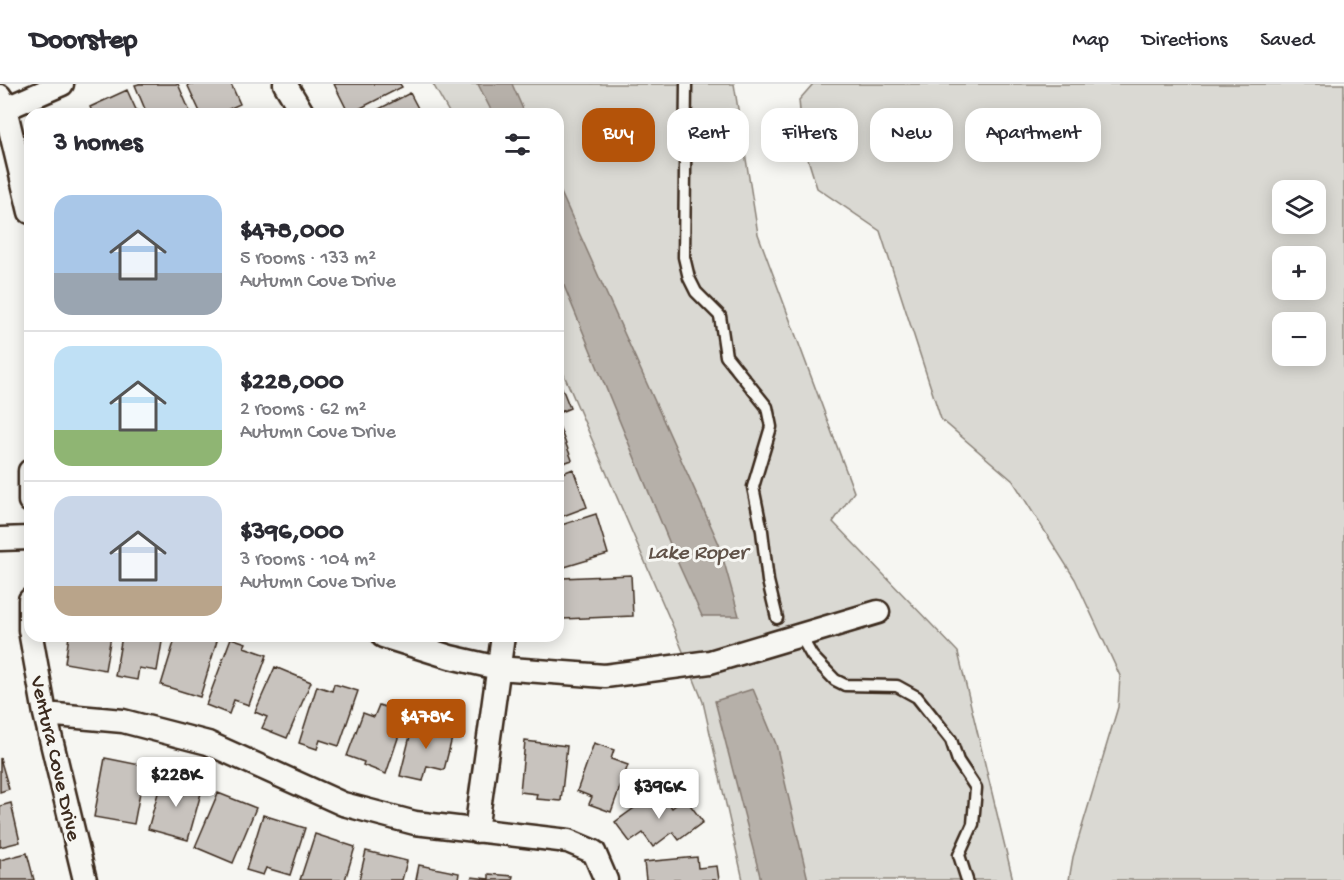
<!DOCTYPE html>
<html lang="en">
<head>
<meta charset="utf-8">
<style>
  :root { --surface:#fff; --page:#f7f7f7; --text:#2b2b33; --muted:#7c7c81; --line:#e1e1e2; --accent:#b45309 }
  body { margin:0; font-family:"Gochi Hand",sans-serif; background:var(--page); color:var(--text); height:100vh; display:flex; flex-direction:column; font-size:22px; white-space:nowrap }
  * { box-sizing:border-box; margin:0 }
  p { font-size:20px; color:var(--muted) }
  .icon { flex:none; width:33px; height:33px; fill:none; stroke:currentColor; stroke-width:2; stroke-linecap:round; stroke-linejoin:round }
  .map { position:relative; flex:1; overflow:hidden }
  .sheet { position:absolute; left:24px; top:24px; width:540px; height:534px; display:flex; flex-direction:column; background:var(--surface); border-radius:18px; box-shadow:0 3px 15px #0003 }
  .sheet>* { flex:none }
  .guide { position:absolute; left:582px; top:24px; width:570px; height:54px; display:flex; gap:12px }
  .fabs { position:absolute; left:1272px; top:96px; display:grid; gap:12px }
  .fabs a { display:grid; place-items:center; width:54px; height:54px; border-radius:12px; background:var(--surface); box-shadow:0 3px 15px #0003; font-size:30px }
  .price { position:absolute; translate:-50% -51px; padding:0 14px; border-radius:6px; background:#fff; color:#222; font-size:20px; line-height:39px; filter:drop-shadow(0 2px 3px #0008) }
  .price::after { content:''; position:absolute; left:50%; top:36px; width:18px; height:14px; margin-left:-9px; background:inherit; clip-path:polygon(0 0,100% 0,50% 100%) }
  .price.on { background:var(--accent); color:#fff }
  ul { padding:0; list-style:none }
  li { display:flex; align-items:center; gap:18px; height:150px; padding:0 30px }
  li+li { border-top:2px solid var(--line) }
  li span { display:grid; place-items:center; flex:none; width:168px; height:120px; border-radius:18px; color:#555 }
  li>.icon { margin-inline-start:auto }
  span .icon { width:72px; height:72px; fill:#fffc; stroke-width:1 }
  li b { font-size:26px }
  h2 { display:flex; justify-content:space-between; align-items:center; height:72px; padding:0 30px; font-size:26px }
  .pill { padding:0 21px; border-radius:18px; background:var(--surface); box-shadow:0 3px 15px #0003; font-size:21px; line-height:54px }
  .pill.on { background:var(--accent); color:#fff }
  header { display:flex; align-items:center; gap:36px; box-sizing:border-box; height:84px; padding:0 30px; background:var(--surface); border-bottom:2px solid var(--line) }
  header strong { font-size:28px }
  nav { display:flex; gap:33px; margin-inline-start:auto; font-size:21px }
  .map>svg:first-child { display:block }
  .green { fill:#dad9d3; stroke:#8a8278; stroke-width:1.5; fill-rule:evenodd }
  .water { fill:#b6b0a9; stroke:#857a71; stroke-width:1.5 }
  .building { fill:#c8c3be; stroke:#3b2a1e; stroke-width:1.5 }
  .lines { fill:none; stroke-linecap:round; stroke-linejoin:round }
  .service-casing { stroke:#3b2a1e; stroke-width:15 }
  .minor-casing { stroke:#3b2a1e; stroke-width:27 }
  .service { stroke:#f6f6f2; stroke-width:10 }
  .minor { stroke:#f6f6f2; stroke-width:22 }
  .labels { text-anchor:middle; stroke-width:6; stroke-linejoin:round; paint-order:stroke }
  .street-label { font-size:21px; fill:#3b2a1e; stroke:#f6f6f2 }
  .water-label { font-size:22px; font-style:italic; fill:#605248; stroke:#f6f6f2 }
</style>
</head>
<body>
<header>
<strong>Doorstep</strong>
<nav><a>Map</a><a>Directions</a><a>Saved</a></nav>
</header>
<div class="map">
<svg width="1344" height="796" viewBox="0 0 1344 796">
  <rect width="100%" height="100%" fill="#f6f6f2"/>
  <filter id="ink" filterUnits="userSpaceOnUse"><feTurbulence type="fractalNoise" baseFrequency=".0167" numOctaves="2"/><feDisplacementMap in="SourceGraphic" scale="12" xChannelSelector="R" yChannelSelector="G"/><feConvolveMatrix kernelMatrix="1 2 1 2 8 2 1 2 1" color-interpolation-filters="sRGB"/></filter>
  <g filter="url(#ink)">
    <path class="green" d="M433,0H734L758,150L854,408L833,438L958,568L1013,796H743L703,618L674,545L558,277V30H450Z
      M813,0H1344V796H1069L1073,773L1118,623L1120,592L1075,495L1013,397L941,335L880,147L817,104L803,59L799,16ZM1282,106H1316V140H1282ZM1282,172H1316V206H1282ZM1282,238H1316V272H1282Z"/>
    <path class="water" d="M478,0H512L525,30H493Z
      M558,102L719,460L739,532H702L677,477L558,187Z
      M753,605L776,660L808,796H761L715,617Z"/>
    <path class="building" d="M139,0H178L191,30H147L135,1Z
      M187,0H231L240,20L218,30H201Z
      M334,0H400L402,3L349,30Z
      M127,6L138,30H93L90,23Z
      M410,9L421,30H377L375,27Z
      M558,294L570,324L558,329Z
      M558,339L572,376L558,381Z
      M573,385L587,423L558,434V391Z
      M596,430L608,470L558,485V442Z
      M631,491L633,532L563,535L562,494Z
      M69,552H111L105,586L65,579Z
      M122,552H163L157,587L139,584L137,596L115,592Z
      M176,552H202L217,557L200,613L161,601Z
      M231,554L246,559L244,563L267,571L249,621L234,616L229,630L206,621Z
      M275,583L311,598L287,654L262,644L267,633L255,628Z
      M334,600L358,607L339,662L320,656L317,665L299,659L317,602L332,607Z
      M379,621L394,626L390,638L402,642L386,690L363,681L364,678L347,672L363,629L374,633Z
      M414,636L454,646L444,686L427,682L423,697L400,692Z
      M525,657L567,662L561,717L536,715L537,710L520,708Z
      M594,659L614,666L611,675L628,681L611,728L589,720L592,713L577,707Z
      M0,674L9,705L0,708Z
      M105,674L145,682L134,740L94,733Z
      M163,691L203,702L188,756L148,745Z
      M659,706L672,724L685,714L703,738L679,756L673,748L653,763L643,749L630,758L615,738Z
      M218,709L256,724L233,779L195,763Z
      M11,719L20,758L0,763V722Z
      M263,731L305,744L290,791L266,784L263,791L246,786Z
      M315,750L355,763L345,796H300Z
      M366,767L407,777L402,796H359Z
      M27,769L34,796H0V776Z
      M697,773L698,784L717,782L719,796H646L644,778Z
      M419,781L459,789L458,796H416Z
      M489,790L513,792L512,796H471L472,793L489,795Z"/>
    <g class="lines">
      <defs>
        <path id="service" d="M686,0L684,173L689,194L696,208L720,232L726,272L767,323L771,343L753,403L762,447L768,497L777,534
          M800,551L812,572L835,596L845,601L897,602L917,613L951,656L958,677L976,704L973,740L959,771L967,796"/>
        <path id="minor" d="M285,0L303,30
          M0,12L5,24L30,128
          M0,27L62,0
          M30,387V417
          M0,455L30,454
          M30,516V546
          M31,552L45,630L85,796
          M383,552L450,573L498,584L605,592L710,578L878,528
          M45,630L123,637L208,659L343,720L415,739L568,757L594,768L606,796
          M476,747L503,552"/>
      </defs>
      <use href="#service" class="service-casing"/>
      <use href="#minor" class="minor-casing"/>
      <use href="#service" class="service"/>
      <use href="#minor" class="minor"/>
    </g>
  </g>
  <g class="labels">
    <g class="street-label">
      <text transform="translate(57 674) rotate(77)" y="7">Ventura Cove Drive</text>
    </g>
    <g class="water-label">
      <text x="697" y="474">Lake Roper</text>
    </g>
  </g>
</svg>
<div class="fabs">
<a><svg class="icon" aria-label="layers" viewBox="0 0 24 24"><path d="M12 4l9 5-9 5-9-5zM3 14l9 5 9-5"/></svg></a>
<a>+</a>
<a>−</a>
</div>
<b class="price on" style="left:426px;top:666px">$478K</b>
<b class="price" style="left:176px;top:724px">$228K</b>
<b class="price" style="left:659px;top:736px">$396K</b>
<div class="guide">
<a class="pill on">Buy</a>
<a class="pill">Rent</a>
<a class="pill">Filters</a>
<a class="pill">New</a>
<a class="pill">Apartment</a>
</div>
<section class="sheet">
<h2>3 homes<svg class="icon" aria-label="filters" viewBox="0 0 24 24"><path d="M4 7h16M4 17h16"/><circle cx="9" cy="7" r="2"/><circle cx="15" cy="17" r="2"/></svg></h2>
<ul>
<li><span style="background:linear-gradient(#a9c7e8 65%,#9aa5b1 0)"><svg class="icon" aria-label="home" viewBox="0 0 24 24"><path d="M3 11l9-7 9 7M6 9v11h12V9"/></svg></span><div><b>$478,000</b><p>5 rooms · 133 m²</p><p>Autumn Cove Drive</p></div></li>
<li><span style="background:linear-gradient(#bfe0f5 70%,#8fb573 0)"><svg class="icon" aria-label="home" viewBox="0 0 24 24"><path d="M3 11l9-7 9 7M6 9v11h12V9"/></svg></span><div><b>$228,000</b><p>2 rooms · 62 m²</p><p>Autumn Cove Drive</p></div></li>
<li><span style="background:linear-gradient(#c9d6e8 75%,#b9a48a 0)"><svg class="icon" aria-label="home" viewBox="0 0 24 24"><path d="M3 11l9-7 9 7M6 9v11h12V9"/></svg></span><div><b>$396,000</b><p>3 rooms · 104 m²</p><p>Autumn Cove Drive</p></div></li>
</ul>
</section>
</div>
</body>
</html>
